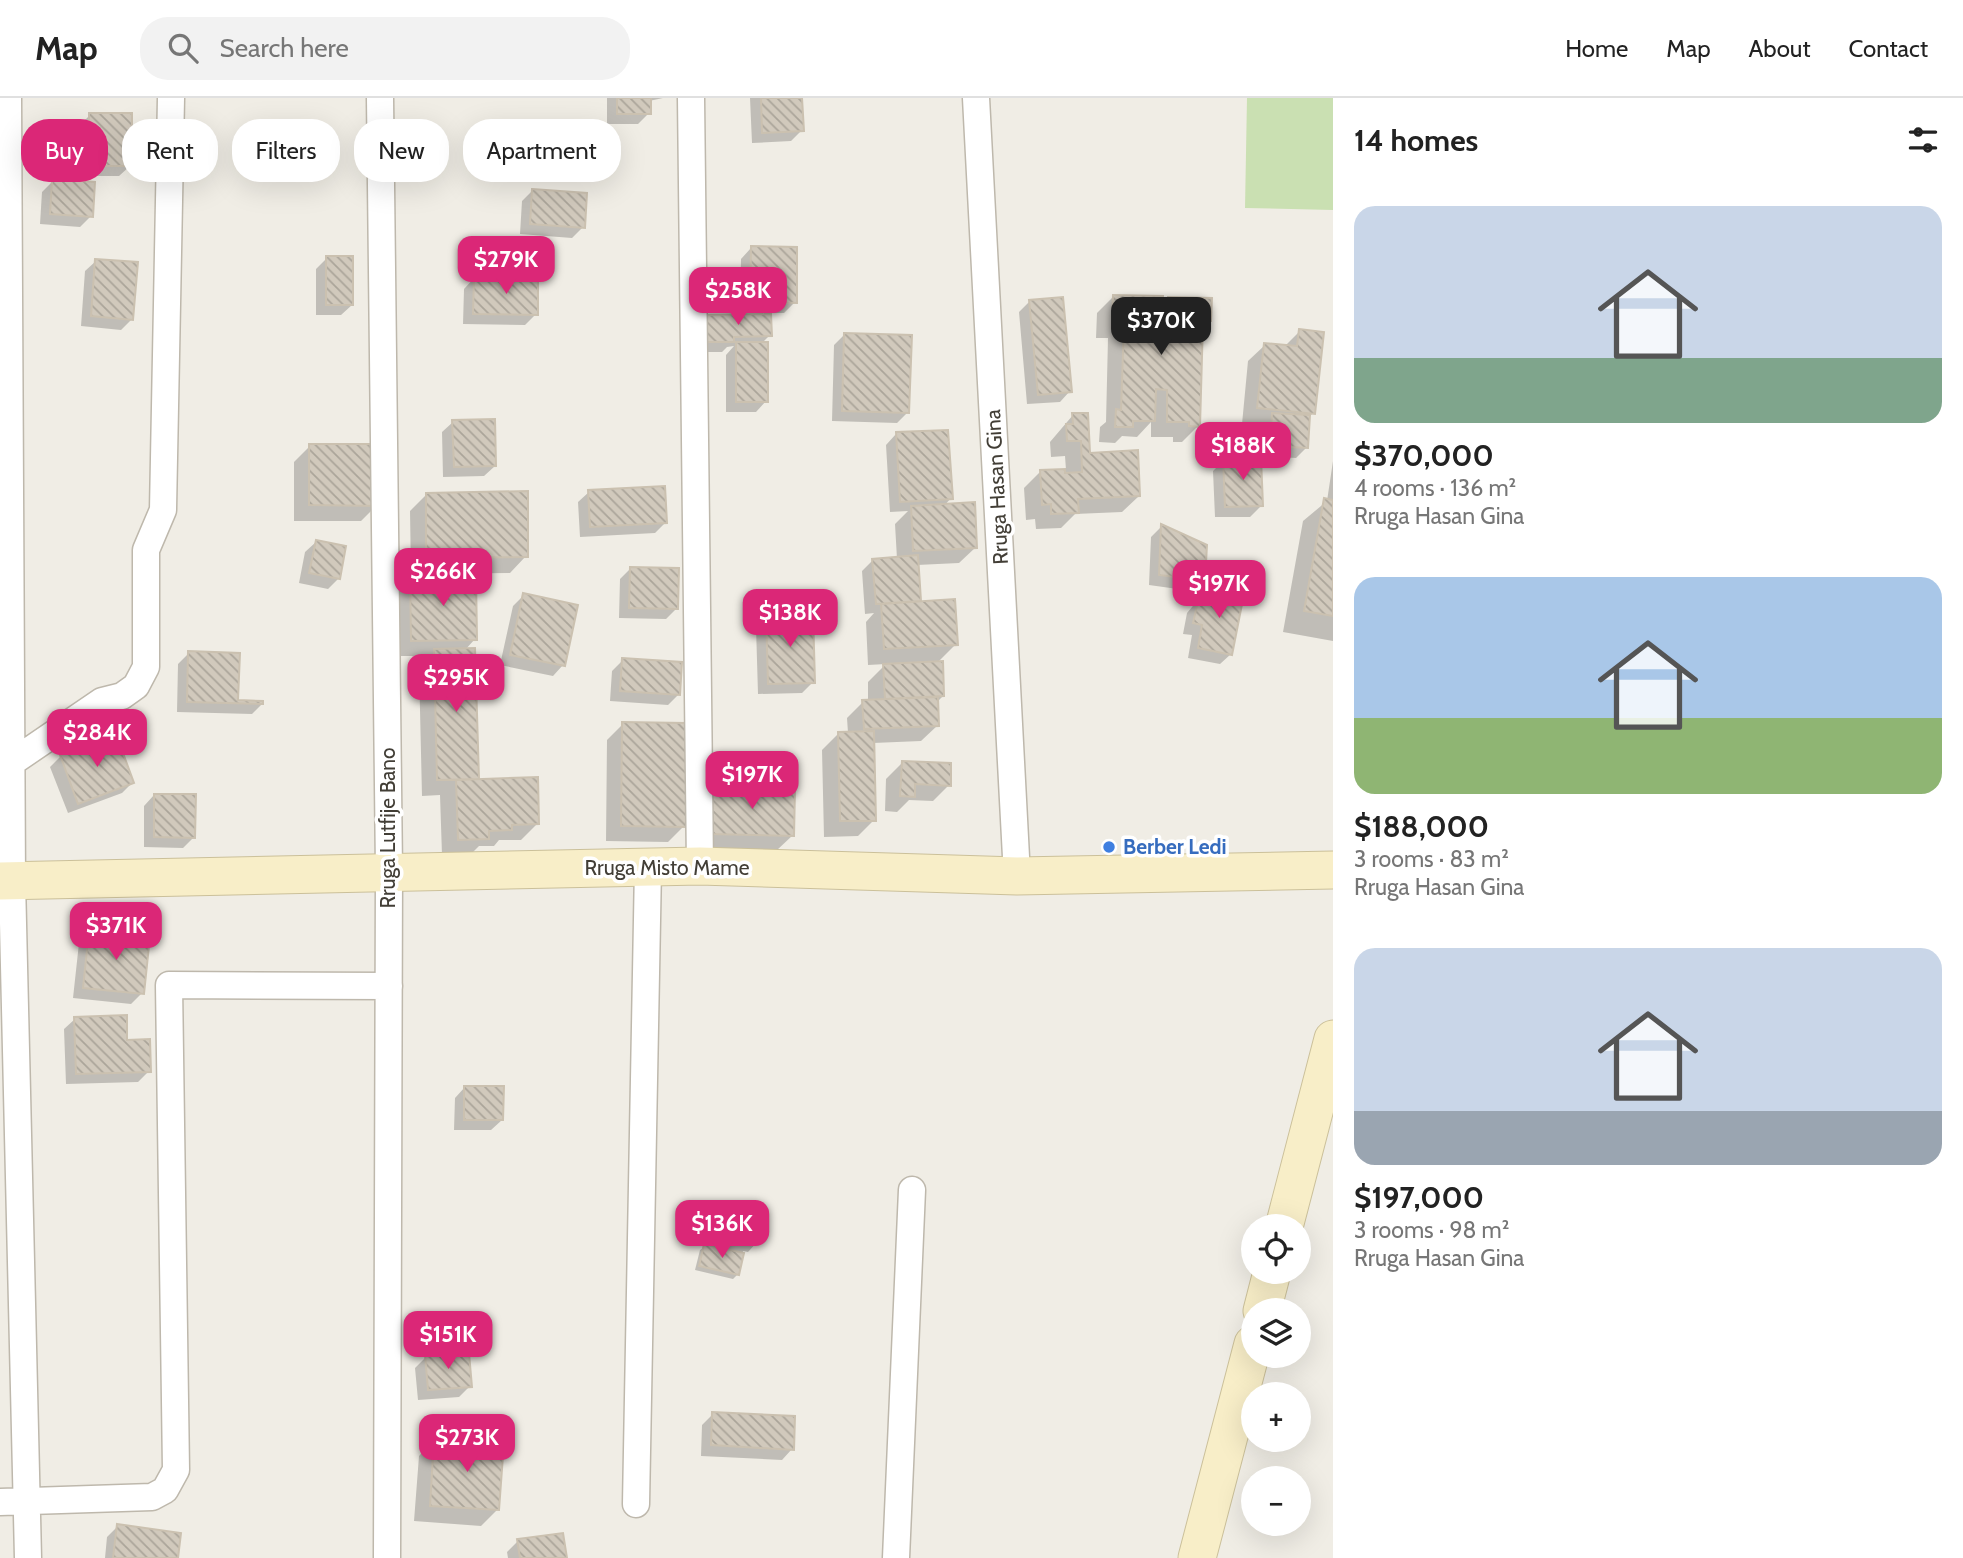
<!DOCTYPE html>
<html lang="en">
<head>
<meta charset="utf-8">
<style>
  :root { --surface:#fff; --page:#f2f2f2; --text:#222; --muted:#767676; --line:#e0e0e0; --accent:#db2777 }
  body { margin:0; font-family:Cabin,sans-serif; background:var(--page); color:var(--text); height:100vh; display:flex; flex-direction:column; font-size:26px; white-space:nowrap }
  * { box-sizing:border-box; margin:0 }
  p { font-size:23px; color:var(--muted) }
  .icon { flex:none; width:38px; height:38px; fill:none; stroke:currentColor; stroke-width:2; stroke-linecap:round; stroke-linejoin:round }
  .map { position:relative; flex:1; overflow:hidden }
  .drawer { display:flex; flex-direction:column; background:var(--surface); width:630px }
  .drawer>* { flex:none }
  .hud { position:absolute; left:21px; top:21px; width:665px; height:63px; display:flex; gap:14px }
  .buttons { position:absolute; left:1241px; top:1116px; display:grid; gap:14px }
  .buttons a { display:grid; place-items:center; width:70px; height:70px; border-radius:50%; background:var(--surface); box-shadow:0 7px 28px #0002; font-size:35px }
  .price { position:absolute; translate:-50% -60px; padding:0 16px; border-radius:14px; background:var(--accent); color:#fff; font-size:23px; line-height:46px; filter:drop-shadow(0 2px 4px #0008) }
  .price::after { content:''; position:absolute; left:50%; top:42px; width:21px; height:16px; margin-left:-10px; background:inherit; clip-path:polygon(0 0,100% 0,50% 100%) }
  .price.active { background:#222; color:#fff }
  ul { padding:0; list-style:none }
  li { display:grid; align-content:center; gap:14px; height:371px; padding:0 21px }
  li span { display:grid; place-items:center; height:217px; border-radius:21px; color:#555 }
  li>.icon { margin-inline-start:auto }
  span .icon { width:126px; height:126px; fill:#fffc; stroke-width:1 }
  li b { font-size:30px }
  h2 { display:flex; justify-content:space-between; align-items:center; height:84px; padding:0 21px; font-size:30px }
  .tag { padding:0 24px; border-radius:28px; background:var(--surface); box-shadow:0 7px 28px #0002; font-size:24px; line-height:63px }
  .tag.active { background:var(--accent); color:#fff }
  header { display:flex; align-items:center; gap:42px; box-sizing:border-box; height:98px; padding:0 35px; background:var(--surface); border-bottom:2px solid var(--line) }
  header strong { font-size:33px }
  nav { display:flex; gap:38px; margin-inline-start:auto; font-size:24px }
  .search { width:490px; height:63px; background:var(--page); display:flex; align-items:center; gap:18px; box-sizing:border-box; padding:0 24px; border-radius:28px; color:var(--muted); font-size:26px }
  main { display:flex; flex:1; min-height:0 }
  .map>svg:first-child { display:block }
  .park { fill:#cae0b2 }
  .shadow { fill:#0003 }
  .building { fill:url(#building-back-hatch); stroke:#cbc1b0; stroke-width:2 }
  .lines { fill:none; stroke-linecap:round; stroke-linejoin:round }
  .street-casing { stroke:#beb8ac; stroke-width:29 }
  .secondary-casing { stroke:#cbc09a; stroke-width:39 }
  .street { stroke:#fff; stroke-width:26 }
  .secondary { stroke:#f8eec8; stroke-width:37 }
  .shop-dot { fill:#3f7fe0; stroke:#fff; stroke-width:2.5 }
  .labels { text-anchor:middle; stroke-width:7; stroke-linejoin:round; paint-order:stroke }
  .street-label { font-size:21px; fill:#423e36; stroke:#fff }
  .shop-label { font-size:21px; font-weight:bold; fill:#366cbe; stroke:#fff; text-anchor:start }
</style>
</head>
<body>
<header>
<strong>Map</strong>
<div class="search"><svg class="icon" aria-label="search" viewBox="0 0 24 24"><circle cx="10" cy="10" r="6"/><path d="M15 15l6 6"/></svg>Search here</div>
<nav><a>Home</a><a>Map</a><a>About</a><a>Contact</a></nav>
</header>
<main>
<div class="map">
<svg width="1333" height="1460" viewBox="0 0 1333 1460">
  <defs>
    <pattern id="building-back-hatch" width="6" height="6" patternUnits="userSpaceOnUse" patternTransform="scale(1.75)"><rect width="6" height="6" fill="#d1c9bc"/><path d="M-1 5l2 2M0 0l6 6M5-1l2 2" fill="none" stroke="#aba59a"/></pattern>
  </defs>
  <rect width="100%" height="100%" fill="#f0ede5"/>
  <path class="park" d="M1247,0H1333V112L1245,110Z"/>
  <path class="shadow" d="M607,0H663L649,3V15L638,26H607Z
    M750,0H800L802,32L791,43L752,45Z
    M90,17L130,68L119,78H79V28Z
    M53,83L91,118L80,129L40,126L42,94Z
    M533,92L583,129L572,140L520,136L522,103Z
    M474,142L532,171L522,181L536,216L525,227L463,226L464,191L476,178L462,177L463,152Z
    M751,150L795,204L784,215H770V237L761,246L766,303L756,314H726V257L734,248L727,249L722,254H697V229L707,219L764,218V215L740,214L741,161Z
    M327,160L352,207L341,217H316V171Z
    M96,163L132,221L121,232L81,228L85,173Z
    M1113,199L1161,208L1169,200L1210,222L1201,231L1198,328L1182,344H1173V339H1151V324L1137,339L1122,338L1115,345L1099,344L1100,329L1106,324L1108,240H1096L1097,215Z
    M1030,203L1070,293L1060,304L1027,306L1019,214Z
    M1300,233L1313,315L1308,320L1306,350L1296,360L1261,358L1262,328L1242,326L1248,263L1265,247L1284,249Z
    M845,236L908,314L897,325L832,323L834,247Z
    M1073,317L1089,356L1139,398L1122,414L1075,416L1061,430L1036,431L1035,421L1026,422L1024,390L1040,374L1066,372L1065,358L1051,359L1050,344Z
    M453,324L495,368L484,378L443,379L442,334Z
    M896,336L951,400L944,408L976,449L959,465L917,467L920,502L916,505L956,546L937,565L943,598L937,604L938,627L921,643L873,645L874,722L858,738L824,739L822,652L839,635H848L847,620L863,604L868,603V584L886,566L868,567L866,524L874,515L865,516L862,473L873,462L897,461L895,426L908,413L890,414L886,347Z
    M310,348L377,407L361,423H294V364Z
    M1224,362L1261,408L1250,419H1215L1213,373Z
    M1333,363V543L1283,534L1303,423L1327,403Z
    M589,394L666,424L655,435L580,439L578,404Z
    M427,396L526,458L510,475L411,476L410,413Z
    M1162,428L1203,482L1192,493L1149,487L1151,439Z
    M316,444L339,480L328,491L299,485L305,454Z
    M631,470L677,510L666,521L619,520L620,481Z
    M411,480L475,541L465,552H474L477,683L538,725L521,742H499L494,748H479L471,756L442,757L440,697L422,698L419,569L430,558H396L394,497Z
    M1207,491L1231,556L1220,566L1188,560L1192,537L1183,536L1187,515Z
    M524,497L563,567L553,578L500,567L513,508Z
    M767,519L813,584L802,595L758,596L756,529Z
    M189,555L237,603L263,605L252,616L177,614L178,566Z
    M623,562L679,596L668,607L610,603L612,573Z
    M623,626L684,728L668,744L606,743L607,642Z
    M61,658L132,685L122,695L68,715L50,669Z
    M902,665L949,687L933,703L909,702L897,714L885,713L886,681Z
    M154,697L194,739L183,750L144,749V708Z
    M695,707L793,737L776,753L693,751Z
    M89,834L142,895L131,906L73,900L79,845Z
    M75,921L149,973L138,984L66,986L64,931Z
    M465,989L502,1022L491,1032H454L455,1000Z
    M720,1112L758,1143L748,1154L743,1153L738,1176L733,1181L695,1172L700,1152L706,1148L710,1122Z
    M426,1259L470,1288L459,1299L418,1302L415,1270Z
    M713,1316L792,1351L782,1362L701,1358L702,1327Z
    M435,1341L497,1412L481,1428L414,1423L419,1358Z
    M118,1428L176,1460H105L107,1439Z
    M518,1443L565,1460H508L507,1454Z"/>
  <path class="building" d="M617,0H651V16H617Z
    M761,0H802L804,33L762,35Z
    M89,15H132V68H89Z
    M52,81L95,84L93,119L50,116Z
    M532,91L587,95L585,130L530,126Z
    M473,140L536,144L534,171L471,167Z
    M751,148L797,149V205L750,204Z
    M326,158H353V207H326Z
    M95,161L138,164L133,222L91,218Z
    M474,178L538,179V217L473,216Z
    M1113,197L1163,198V219H1167L1168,199L1212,200L1211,223H1203L1200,329L1189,328V324H1167V292L1156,291L1155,323H1133V329H1115L1116,311L1121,312L1124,224H1112Z
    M1063,199L1072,294L1038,297L1029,202Z
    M771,216L772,238L734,239V244H707V217Z
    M1299,231L1324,234L1315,316L1257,310L1264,245L1297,248Z
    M844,235L912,237L909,315L842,313Z
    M736,244H768V304H736Z
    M1072,315H1088L1090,355L1138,352L1140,398L1078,401L1079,415L1051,416V406L1042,407L1040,372L1065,371V375L1082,374L1081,343H1067L1066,326H1073Z
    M1272,315L1310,317L1308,350L1270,348Z
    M495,321L496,368L454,369L452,322Z
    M948,332L953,401L900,404L896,334Z
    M309,346H379V408L309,407Z
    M1223,360H1261L1263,408L1225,409Z
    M665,388L667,425L590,429L588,392Z
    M528,393V459L426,460V395Z
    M1324,400L1333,402V518L1304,513Z
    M975,404L977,450L913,453L911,408Z
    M1161,426L1207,447L1205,483L1159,477Z
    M316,442L346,448L340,481L309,475Z
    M918,457L921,503L876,506L872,461Z
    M630,469L679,470L678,511L629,510Z
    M476,478L477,542L411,543L410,479Z
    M1206,489L1244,496L1232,557L1198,550L1202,527L1193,525L1198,503L1203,504Z
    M523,495L578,507L565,568L510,557Z
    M955,501L958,547L884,551L881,506Z
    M813,516L815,585L768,586L766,517Z
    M475,550L479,681L437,682L434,551Z
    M188,553L240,555L238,602L263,603V606L187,604Z
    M622,560L682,564L680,597L620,593Z
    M943,563L944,598L885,601L883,566Z
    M938,599L939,628L864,631L862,602Z
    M622,624L686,625V729L621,728Z
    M874,633L876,723H840L838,634Z
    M116,636L134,685L78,706L60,657Z
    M902,663L951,665V688L915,686V699L900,698Z
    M538,679L539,726L512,727V732L489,733V741L458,742L456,682Z
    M710,689L795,691L794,738L709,736Z
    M154,696H196L195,740L154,739Z
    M89,832L150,838L144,896L83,890Z
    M127,917V942L150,941L151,974L76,976L74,919Z
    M464,988H504L503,1022H464Z
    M720,1110L764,1115L760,1144L716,1138Z
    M704,1146L744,1155L739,1177L699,1168Z
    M469,1255L472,1289L428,1292L425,1257Z
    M712,1314L795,1318L794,1352L711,1347Z
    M434,1340L504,1344L499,1412L430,1408Z
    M117,1426L181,1435L178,1460H113Z
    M563,1435L567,1460H520L517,1441Z"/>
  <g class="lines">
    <defs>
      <path id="street" d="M8,0L12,783L28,1460
        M380,0L389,773L387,1460
        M691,0L700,768
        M976,0L1017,778
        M11,665L102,603L122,598L136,588L146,569V452L163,412L171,0
        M0,1404L152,1399L165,1392L176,1372L169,887L389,888
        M636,1406L648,769
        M896,1460L912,1092"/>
      <path id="secondary" d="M0,783L700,768L1017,778L1333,772
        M1284,1129L1333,941
        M1262,1213L1272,1174
        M1197,1460L1253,1246"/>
    </defs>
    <use href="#street" class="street-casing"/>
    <use href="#secondary" class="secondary-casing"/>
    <use href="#street" class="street"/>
    <use href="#secondary" class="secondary"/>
  </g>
  <circle class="shop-dot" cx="1109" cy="749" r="7"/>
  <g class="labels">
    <g class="street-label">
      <text transform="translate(997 389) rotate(-93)" y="7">Rruga Hasan Gina</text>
      <text transform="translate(388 730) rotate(-90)" y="7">Rruga Lutfije Bano</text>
      <text x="667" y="777">Rruga Misto Mame</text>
    </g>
    <g class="shop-label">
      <text x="1123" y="756">Berber Ledi</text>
    </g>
  </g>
</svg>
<div class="buttons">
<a><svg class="icon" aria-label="locate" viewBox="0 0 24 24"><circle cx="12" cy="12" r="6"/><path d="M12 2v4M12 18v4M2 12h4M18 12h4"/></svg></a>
<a><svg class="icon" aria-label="layers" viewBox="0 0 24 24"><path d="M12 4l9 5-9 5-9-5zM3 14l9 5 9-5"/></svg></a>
<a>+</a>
<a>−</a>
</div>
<b class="price" style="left:506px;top:198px">$279K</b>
<b class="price" style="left:738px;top:229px">$258K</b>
<b class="price active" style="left:1161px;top:259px">$370K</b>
<b class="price" style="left:1243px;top:384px">$188K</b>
<b class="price" style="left:443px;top:510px">$266K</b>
<b class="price" style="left:1219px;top:522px">$197K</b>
<b class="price" style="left:790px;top:551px">$138K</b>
<b class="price" style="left:456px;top:616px">$295K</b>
<b class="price" style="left:97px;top:671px">$284K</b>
<b class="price" style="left:752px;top:713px">$197K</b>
<b class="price" style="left:116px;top:864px">$371K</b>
<b class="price" style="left:722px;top:1162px">$136K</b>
<b class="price" style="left:448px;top:1273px">$151K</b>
<b class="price" style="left:467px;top:1376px">$273K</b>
<div class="hud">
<a class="tag active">Buy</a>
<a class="tag">Rent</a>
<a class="tag">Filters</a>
<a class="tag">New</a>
<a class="tag">Apartment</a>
</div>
</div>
<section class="drawer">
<h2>14 homes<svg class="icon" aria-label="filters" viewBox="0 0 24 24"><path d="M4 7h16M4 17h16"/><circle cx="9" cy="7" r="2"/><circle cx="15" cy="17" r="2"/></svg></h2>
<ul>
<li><span style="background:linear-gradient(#c9d6e8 70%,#7fa58c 0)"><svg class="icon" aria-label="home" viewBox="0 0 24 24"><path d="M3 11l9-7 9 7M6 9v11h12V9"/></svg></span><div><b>$370,000</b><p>4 rooms · 136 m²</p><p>Rruga Hasan Gina</p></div></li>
<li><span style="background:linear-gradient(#a9c7e8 65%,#8fb573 0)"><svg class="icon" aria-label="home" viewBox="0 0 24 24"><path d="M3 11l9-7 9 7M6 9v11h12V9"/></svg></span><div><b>$188,000</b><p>3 rooms · 83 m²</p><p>Rruga Hasan Gina</p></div></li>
<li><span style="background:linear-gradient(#c9d6e8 75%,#9aa5b1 0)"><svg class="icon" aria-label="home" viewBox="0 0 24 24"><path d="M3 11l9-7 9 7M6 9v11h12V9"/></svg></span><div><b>$197,000</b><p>3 rooms · 98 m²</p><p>Rruga Hasan Gina</p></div></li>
</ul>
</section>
</main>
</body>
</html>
